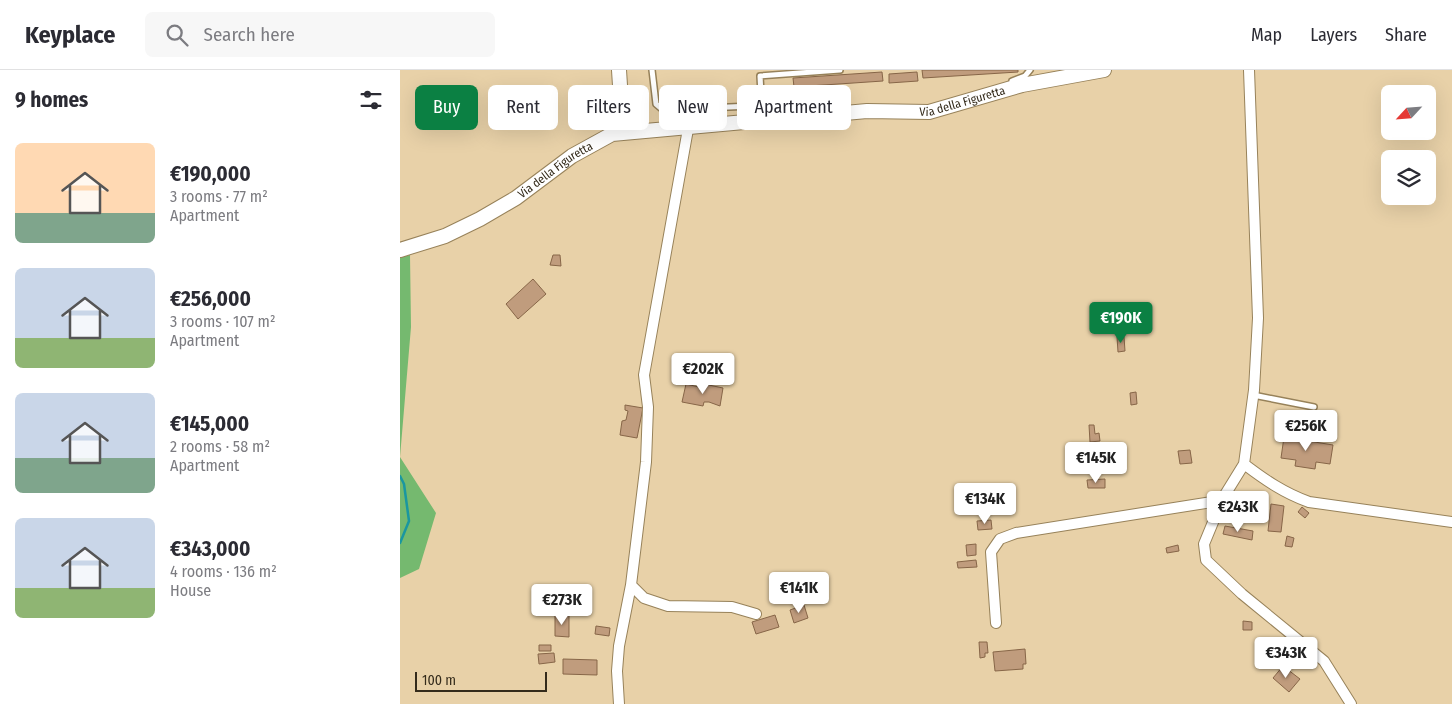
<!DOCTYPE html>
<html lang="en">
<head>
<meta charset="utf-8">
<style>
  :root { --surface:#fff; --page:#f7f7f7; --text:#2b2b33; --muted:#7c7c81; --line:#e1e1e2; --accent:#0b8043 }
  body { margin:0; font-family:"Fira Sans Condensed",sans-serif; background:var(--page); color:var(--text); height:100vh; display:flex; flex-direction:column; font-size:19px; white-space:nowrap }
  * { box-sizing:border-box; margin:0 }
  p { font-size:16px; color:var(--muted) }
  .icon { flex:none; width:28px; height:28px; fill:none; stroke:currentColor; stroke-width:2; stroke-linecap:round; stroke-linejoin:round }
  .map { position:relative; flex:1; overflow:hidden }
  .sheet { display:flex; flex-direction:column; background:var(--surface); width:400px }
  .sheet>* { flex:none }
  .top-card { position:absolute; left:15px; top:15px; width:475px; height:45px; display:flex; gap:10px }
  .needle { width:32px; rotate:244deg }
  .buttons { position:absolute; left:981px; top:15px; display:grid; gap:10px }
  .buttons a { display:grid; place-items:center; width:55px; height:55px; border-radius:8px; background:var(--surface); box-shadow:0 5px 20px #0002; font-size:25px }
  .scale { position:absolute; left:15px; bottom:12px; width:132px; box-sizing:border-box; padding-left:5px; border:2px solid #342b1b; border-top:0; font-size:14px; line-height:18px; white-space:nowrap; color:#342b1b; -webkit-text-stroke:4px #e8d1a8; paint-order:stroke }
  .price { position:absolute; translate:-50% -42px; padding:0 11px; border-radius:5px; background:#fff; color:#222; font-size:16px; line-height:32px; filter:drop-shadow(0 1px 2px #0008) }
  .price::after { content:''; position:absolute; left:50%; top:30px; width:15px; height:11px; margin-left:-8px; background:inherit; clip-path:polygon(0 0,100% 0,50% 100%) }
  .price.selected { background:var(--accent); color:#fff }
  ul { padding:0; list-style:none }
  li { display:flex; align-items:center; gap:15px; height:125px; padding:0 15px }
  li span { display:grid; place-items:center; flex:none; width:140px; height:100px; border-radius:8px; color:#555 }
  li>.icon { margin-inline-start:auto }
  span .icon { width:60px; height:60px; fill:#fffc; stroke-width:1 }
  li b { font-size:21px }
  h2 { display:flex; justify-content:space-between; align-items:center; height:60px; padding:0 15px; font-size:21px }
  .tag { padding:0 18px; border-radius:8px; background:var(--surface); box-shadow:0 5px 20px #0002; font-size:18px; line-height:45px }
  .tag.selected { background:var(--accent); color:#fff }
  header { display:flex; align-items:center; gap:30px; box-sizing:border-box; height:70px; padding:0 25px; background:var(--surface); border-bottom:1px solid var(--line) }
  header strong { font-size:24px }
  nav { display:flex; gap:28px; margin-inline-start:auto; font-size:18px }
  .search { width:350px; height:45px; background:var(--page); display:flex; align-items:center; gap:12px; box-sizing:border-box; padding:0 18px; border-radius:8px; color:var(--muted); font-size:19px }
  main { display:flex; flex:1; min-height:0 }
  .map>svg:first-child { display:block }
  .forest { fill:#75b96f }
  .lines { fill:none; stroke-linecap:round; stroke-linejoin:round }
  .stream { stroke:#1a97a0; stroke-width:2.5 }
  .building { fill:#c09c7d; stroke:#876648 }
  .lane-casing { stroke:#97825a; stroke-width:8 }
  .street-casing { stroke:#97825a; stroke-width:12 }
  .secondary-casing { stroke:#97825a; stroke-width:16 }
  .lane { stroke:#fff; stroke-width:5 }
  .street { stroke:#fff; stroke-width:10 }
  .secondary { stroke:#fff; stroke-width:14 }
  .labels { text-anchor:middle; stroke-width:4.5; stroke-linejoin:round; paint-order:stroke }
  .street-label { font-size:12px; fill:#342b1b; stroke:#e8d1a8 }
</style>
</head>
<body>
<header>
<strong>Keyplace</strong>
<div class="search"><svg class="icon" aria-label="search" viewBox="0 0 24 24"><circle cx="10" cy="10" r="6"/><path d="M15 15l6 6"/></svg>Search here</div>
<nav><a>Map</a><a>Layers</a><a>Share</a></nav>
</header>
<main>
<section class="sheet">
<h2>9 homes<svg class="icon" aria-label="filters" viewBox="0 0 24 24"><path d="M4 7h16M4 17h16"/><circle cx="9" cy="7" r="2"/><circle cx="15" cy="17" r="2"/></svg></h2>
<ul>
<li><span style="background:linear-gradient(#ffd9b3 70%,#7fa58c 0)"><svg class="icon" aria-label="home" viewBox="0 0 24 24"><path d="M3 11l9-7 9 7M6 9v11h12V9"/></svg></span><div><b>€190,000</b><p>3 rooms · 77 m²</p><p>Apartment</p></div></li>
<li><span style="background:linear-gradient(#c9d6e8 70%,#8fb573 0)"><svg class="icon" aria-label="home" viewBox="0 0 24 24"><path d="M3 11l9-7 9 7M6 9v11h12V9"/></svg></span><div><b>€256,000</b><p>3 rooms · 107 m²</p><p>Apartment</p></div></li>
<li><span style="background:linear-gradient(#c9d6e8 65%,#7fa58c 0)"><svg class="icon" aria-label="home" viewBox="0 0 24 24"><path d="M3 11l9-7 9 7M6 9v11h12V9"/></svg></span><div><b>€145,000</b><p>2 rooms · 58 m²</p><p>Apartment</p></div></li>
<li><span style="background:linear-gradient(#c9d6e8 70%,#8fb573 0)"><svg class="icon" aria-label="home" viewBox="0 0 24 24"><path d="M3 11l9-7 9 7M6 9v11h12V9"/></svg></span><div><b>€343,000</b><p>4 rooms · 136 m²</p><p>House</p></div></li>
</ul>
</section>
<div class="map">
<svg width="1052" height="634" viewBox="0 0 1052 634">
  <rect width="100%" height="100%" fill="#e8d1a8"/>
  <path class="forest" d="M10,185L11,257L0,387L36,443L19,499L0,508V187Z"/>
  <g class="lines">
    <path class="stream" d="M0,406L4,414L9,451L0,473"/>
  </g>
  <path class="building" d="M522,0H618V2L523,8Z
    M482,2L483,11L394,17L393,8Z
    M517,2L518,11L489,13V4Z
    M153,185H160L161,196L150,195Z
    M133,209L146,224L118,249L106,234Z
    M717,267H724L725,281L718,282Z
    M286,314L303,318L304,314L323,318L320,336L309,332H304L303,336L282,332Z
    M736,322L737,334L731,335L730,323Z
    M225,335L243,338L237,368L220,365L222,351L226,350L228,341L225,340Z
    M689,355H694L695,364L699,363L700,371L690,372Z
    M884,367L933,375L930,394L916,392L915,399L895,396L896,390L881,388Z
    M790,380L792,393L780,394L778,381Z
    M705,409V418H688L687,410Z
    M871,434L884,436L881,462L868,461Z
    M902,437L909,443L905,448L898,442Z
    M591,450L592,459L578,460L577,451Z
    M825,456L853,461L852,470L823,464Z
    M887,466L894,468L892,477L885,476Z
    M576,474V485L567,486L566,475Z
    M778,475L779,481L767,483L766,478Z
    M576,490L577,497L558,498L557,492Z
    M404,535L408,548L394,553L390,540Z
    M155,545H169V567L155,566Z
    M375,545L379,557L356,564L352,552Z
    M843,551L852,552V560H843Z
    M196,556L210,558L209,566L195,564Z
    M579,572H587L588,583H585V587L580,588Z
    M139,575H151V581H139Z
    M625,579L626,594H623V599L595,601L593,582Z
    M154,583L155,592L139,594L138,584Z
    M163,589L197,590V605L163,604Z
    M883,596L900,609L889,622L873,608Z"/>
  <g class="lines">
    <defs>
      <path id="lane" d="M252,0L256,34L263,40L351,36L357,33L361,24L360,6L440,0
        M612,11L625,6L630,0
        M853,325L914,337"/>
      <path id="street" d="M849,0L858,248L854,320L844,394C865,410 884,423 909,432L1052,452
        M823,428L804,474L806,490L842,524L924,591L951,634
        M231,515L244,528L268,536L332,537L356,544
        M596,553L591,482L600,469L616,463L812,432L823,428L844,394
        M219,634L217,601L219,576L231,515L246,392L248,337L244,305L288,59"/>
      <g id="secondary">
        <path d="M219,0L223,62"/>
        <path id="s1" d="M0,180L45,166L80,149L116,128L172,86L212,64L467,41L529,42L622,15L704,0"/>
      </g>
    </defs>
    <use href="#lane" class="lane-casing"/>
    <use href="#street" class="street-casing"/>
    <use href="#secondary" class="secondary-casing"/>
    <use href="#lane" class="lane"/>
    <use href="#street" class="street"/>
    <use href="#secondary" class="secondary"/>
  </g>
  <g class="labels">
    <g class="street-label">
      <text dy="4" stroke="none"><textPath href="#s1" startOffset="596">Via della Figuretta</textPath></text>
      <text dy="4" stroke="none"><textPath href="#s1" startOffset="176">Via della Figuretta</textPath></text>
    </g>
  </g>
</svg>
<div class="buttons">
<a><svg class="needle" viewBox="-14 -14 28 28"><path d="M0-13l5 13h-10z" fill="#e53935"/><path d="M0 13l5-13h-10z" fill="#7c7c81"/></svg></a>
<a><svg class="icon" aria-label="layers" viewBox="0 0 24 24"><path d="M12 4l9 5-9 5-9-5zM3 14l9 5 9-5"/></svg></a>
</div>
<div class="scale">100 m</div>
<b class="price selected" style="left:721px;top:274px">€190K</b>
<b class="price" style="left:303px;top:325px">€202K</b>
<b class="price" style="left:906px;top:382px">€256K</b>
<b class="price" style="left:696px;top:414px">€145K</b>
<b class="price" style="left:585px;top:455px">€134K</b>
<b class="price" style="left:838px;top:463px">€243K</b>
<b class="price" style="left:399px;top:544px">€141K</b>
<b class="price" style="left:162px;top:556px">€273K</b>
<b class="price" style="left:886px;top:609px">€343K</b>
<div class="top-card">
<a class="tag selected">Buy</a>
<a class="tag">Rent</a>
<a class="tag">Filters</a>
<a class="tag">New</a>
<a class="tag">Apartment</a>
</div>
</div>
</main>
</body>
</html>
